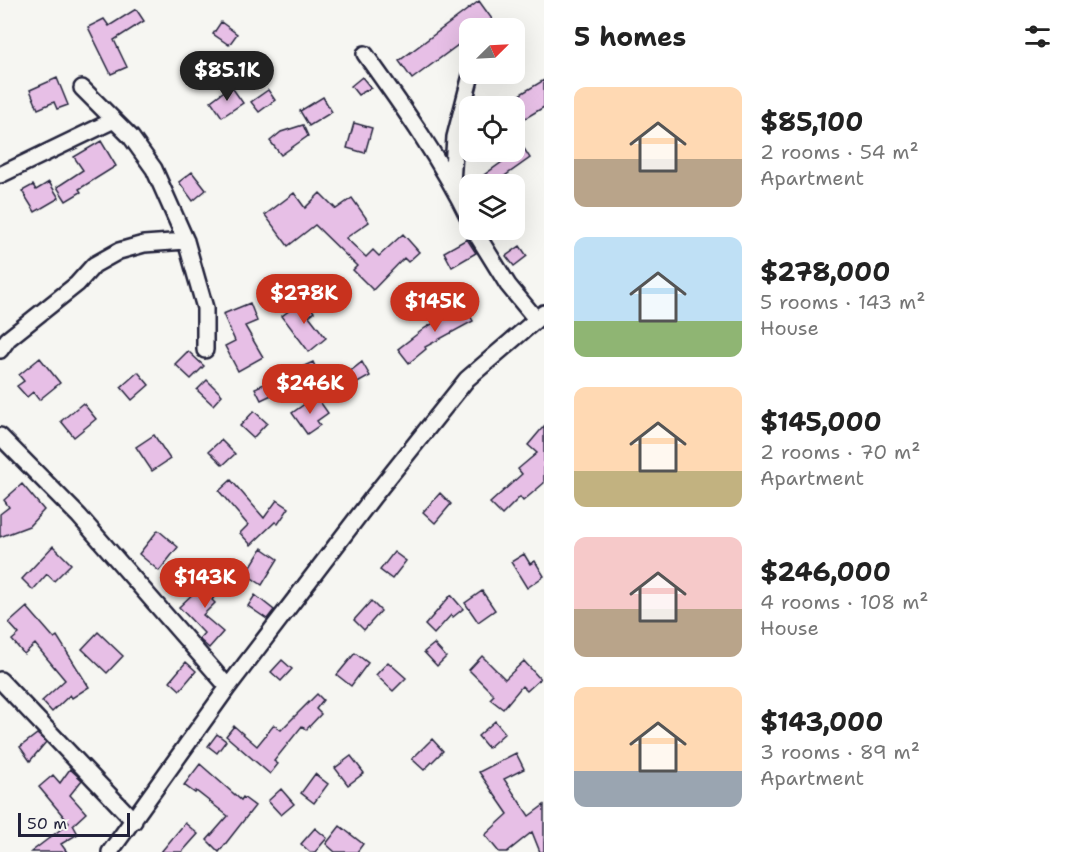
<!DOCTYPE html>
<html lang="en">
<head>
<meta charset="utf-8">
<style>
  :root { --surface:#fff; --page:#f6f6f6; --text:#222; --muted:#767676; --accent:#c8321e }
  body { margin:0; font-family:"Shantell Sans",sans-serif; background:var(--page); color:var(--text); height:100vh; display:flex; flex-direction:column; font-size:22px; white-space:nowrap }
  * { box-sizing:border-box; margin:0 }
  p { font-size:20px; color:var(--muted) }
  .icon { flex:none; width:33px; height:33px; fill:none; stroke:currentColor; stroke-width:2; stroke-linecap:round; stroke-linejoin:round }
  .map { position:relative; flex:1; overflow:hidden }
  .drawer { display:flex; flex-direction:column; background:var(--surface); width:540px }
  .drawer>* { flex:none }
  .needle { width:39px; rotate:66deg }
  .buttons { position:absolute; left:459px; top:18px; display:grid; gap:12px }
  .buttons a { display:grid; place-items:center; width:66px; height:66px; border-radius:12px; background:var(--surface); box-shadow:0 6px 24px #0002; font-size:30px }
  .scale { position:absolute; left:18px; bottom:15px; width:112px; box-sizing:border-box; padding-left:6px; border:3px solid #22223b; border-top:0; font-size:16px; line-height:21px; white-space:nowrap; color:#22223b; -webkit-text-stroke:4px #f6f6f2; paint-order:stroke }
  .price { position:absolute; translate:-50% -51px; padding:0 14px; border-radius:21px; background:var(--accent); color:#fff; font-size:20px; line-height:39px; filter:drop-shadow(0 2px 3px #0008) }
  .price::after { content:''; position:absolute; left:50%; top:36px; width:18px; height:14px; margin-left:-9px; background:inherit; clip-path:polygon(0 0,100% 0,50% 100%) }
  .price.selected { background:#222; color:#fff }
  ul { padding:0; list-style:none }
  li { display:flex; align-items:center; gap:18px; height:150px; padding:0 30px }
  li span { display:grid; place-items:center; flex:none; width:168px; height:120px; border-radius:12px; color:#555 }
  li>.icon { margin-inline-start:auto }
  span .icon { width:72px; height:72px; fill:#fffc; stroke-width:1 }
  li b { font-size:26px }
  h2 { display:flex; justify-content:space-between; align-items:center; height:72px; padding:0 30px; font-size:26px }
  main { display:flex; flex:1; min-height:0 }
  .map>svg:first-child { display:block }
  .building { fill:#e7bfe6; stroke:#22223b; stroke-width:1.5 }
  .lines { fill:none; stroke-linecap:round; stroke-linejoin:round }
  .minor-casing { stroke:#22223b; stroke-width:20 }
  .minor { stroke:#f6f6f2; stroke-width:15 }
</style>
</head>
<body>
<main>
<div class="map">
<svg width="544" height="852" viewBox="0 0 544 852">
  <rect width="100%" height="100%" fill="#f6f6f2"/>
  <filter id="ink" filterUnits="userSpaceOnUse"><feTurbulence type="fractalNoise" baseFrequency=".0167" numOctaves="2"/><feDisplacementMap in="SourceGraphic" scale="12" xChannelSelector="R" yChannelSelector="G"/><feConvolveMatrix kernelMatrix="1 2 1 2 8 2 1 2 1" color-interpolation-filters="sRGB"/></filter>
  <g filter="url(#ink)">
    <path class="building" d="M479,1L492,19L479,28H470V36L412,79L399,61Z
      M136,9L144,21L114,40L127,67L111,74L88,27L104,19L109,26Z
      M221,22L237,34L229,45L213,34Z
      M362,77L371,88L358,95L351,86Z
      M57,78L68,105L57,109L54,102L38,109L30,90Z
      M544,80V107L514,125V98Z
      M231,86L243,103L222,117L211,101Z
      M268,90L275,100L259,112L251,102Z
      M323,97L332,112L309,126L300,111Z
      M354,123L372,128L365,153L347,148Z
      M303,125L308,136L281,155L270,141L281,132Z
      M101,141L116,166L79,189L81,192L66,201L57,187L83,170L74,157Z
      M523,147L530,158L502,178L506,184H491L484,175Z
      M192,172L206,190L193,201L179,182Z
      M49,182L59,198L35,212L22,191L33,185L36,190Z
      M294,193L305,208L320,193L336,209L352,198L369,222L346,238L366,257L373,250L379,256L403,234L419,252L408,262L404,258L373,290L353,270L357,266L315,225L288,246L265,215Z
      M467,239L476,253L452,267L444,252Z
      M520,246L527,256L514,266L506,256Z
      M305,299L314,312L309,316L326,338L309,352L282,316Z
      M250,303L257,321L245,326L263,357L238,371L225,346L235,341L223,314Z
      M464,305L473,321L425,347L426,349L409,363L398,349L425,328Z
      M188,351L204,366L191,379L175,364Z
      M40,358L60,383L39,400L33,392L27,397L17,386L24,381L19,375Z
      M313,362L318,373L261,400L255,388Z
      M362,362L370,376L354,385L348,373Z
      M138,372L149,385L132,400L121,387Z
      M207,380L222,395L213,405L197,390Z
      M316,396L328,413L317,421L320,425L307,434L292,413Z
      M83,403L96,419L74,437L61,421Z
      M254,411L267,423L253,438L240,426Z
      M544,426V483L523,501L520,497L502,515L490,503L522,474L518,469L537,453L528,445Z
      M154,435L170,459L152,471L136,447Z
      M221,440L235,454L223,465L209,451Z
      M231,480L264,518L277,500L289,508L278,524L275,522L251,545L240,533L248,525L219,491Z
      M22,484L44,510L29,526L0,537V514L9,507L4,500Z
      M440,493L451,504L435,523L423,512Z
      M158,530L178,547L159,571L139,554Z
      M53,546L71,564L54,581L47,574L33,590L22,579Z
      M262,548L278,559L262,585L246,574Z
      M394,552L406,561L392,579L380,570Z
      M524,554L530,564L535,561L544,576L527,588L511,562Z
      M219,570L228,577L212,600L215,603L203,615L223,632L209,648L199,639L204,633L179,607L200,587L204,591Z
      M482,591L495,610L478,622L465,603Z
      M255,595L274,610L267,619L248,606Z
      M451,595L463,609L453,617L451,615L434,634L425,625Z
      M371,601L381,611L364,630L354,620Z
      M27,607L54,638L57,636L89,687L72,698L70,695L52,712L42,701L65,680L35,644L24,654L12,640L19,634L9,623Z
      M98,632L123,656L107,673L82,649Z
      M434,644L446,657L437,666L424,652Z
      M355,653L368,663L351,686L337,675Z
      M482,656L505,679L524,661L540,679L527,691L522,686L503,709L490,699L494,695L469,670Z
      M282,660L292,669L281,681L271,672Z
      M186,662L196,671L180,690L170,681Z
      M388,662L406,678L393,691L376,675Z
      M317,694L323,700L316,709L321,714L306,730L302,726L274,761L278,764L270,774L226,736L234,726L257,746L274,725L281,730Z
      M495,721L505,733L488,748L478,736Z
      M37,734L46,742L30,761L20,747Z
      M217,734L226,741L217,753L208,746Z
      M432,739L443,751L424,770L412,759Z
      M516,753L524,769L504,779L529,816L544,805V852H540L532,832L507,852H499L485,835L508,814L479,772Z
      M351,756L364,773L348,785L335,768Z
      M200,764L241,800L243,797L255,806L219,852L207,840L228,816L196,791L195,793L184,785Z
      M70,769L82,780L70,795L86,813L73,825L78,834L61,844L67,852H31L69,823L39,787L53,775L60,783Z
      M315,774L328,784L314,803L301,793Z
      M281,789L294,804L281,815L268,801Z
      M185,823L198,834L182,852H161Z
      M340,826L363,844L357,852H335L326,844Z
      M315,828L327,838L315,852H310L301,844Z"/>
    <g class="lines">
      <defs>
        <path id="minor" d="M365,54C403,107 441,160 470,220
          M82,88L131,137L154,169L186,241L205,308V350
          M0,175L114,120
          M452,183L455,137L471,75
          M474,230L508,285L536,319
          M0,350L8,339L77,284L94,265L119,251L144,244L186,241
          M0,436L79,516L228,687
          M0,680L134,821
          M110,852L228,687L373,497L467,379L544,313"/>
      </defs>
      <use href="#minor" class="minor-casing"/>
      <use href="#minor" class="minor"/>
    </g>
  </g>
</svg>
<div class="buttons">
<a><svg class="needle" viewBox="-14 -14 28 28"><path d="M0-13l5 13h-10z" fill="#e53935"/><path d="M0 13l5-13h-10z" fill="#767676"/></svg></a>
<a><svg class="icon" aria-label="locate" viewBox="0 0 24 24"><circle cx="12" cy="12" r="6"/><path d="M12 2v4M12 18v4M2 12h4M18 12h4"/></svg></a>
<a><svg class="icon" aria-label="layers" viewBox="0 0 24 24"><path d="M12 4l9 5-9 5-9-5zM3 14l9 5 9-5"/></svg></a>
</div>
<div class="scale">50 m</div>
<b class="price selected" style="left:227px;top:102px">$85.1K</b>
<b class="price" style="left:304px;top:325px">$278K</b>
<b class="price" style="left:435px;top:333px">$145K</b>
<b class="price" style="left:310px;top:415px">$246K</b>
<b class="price" style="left:205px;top:609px">$143K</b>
</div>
<section class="drawer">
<h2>5 homes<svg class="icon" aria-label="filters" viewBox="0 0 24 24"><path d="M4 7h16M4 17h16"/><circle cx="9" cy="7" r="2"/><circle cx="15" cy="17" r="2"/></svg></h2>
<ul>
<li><span style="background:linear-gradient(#ffd9b3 60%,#b9a48a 0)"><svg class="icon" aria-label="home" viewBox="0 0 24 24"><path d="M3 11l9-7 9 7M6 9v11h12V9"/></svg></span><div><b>$85,100</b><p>2 rooms · 54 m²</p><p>Apartment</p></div></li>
<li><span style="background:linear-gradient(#bfe0f5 70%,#8fb573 0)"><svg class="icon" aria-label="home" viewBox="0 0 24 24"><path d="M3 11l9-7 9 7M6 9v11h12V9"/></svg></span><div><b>$278,000</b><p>5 rooms · 143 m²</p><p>House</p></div></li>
<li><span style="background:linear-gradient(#ffd9b3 70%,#c2b280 0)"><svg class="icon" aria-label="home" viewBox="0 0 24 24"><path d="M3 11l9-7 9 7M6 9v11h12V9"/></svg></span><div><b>$145,000</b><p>2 rooms · 70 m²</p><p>Apartment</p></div></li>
<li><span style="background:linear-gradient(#f6c9c9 60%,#b9a48a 0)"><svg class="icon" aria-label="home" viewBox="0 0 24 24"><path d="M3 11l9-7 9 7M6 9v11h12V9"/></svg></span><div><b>$246,000</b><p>4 rooms · 108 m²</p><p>House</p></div></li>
<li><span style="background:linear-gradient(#ffd9b3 70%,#9aa5b1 0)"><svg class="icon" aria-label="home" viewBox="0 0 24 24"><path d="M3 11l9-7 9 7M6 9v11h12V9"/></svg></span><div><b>$143,000</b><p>3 rooms · 89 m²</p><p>Apartment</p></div></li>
</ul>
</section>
</main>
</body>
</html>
